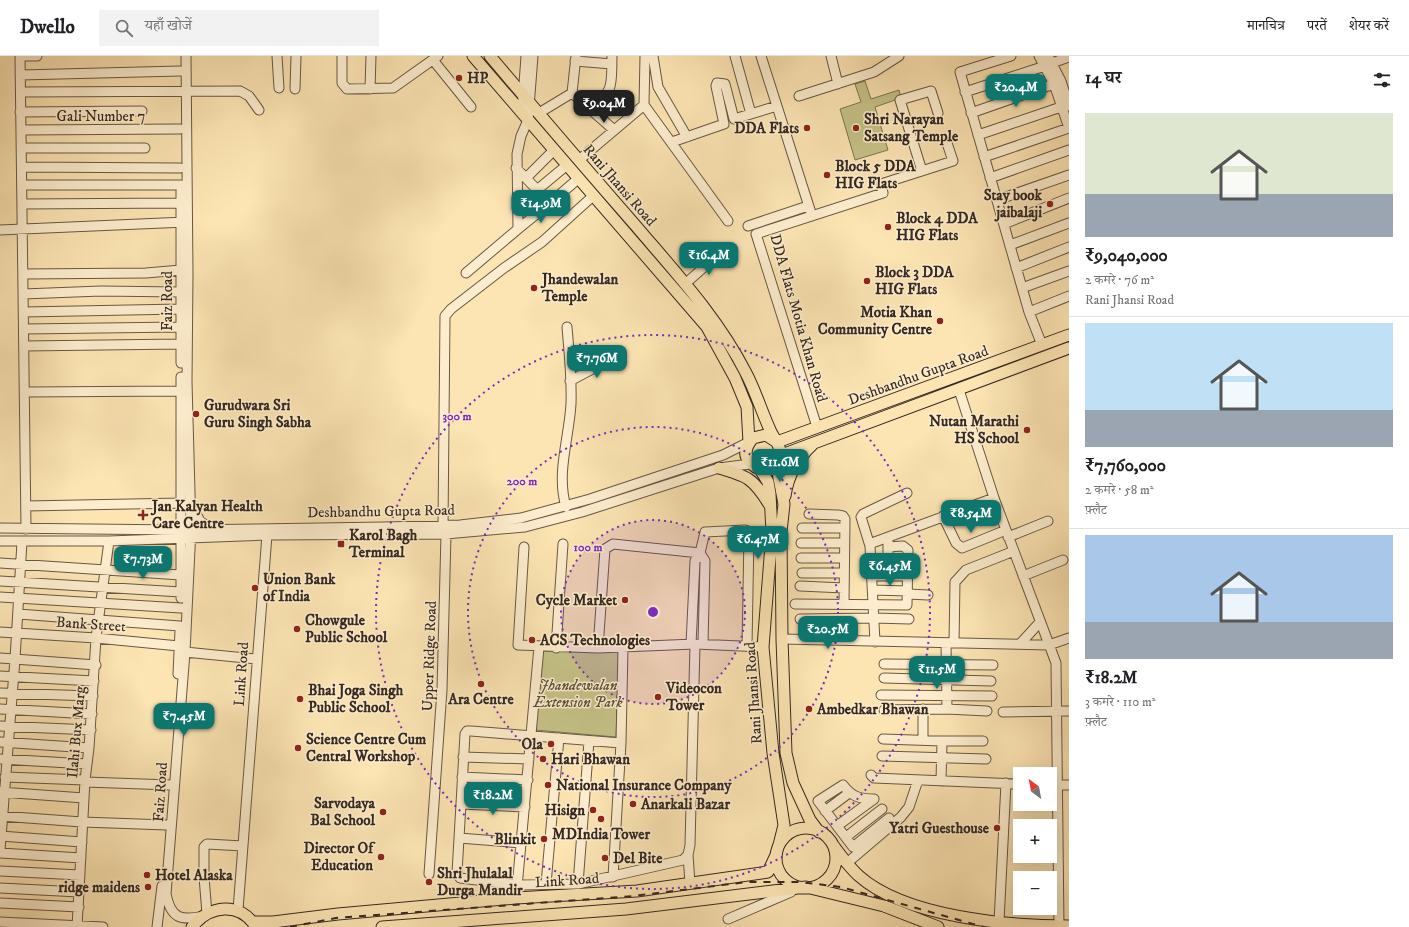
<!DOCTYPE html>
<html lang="hi">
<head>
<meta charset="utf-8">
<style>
  :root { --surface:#fff; --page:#f2f2f2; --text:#202124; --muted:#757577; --line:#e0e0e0; --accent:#0f766e }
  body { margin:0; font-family:"IM FELL DW Pica","Noto Serif Devanagari",serif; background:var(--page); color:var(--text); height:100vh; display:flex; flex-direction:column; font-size:15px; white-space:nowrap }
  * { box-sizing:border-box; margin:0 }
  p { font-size:13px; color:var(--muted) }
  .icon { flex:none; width:22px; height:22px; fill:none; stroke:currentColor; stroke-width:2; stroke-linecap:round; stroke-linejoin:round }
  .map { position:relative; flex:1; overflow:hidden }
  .details { display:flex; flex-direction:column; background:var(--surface); width:340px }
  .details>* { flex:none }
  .needle { width:26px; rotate:328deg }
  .buttons { position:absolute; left:1013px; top:711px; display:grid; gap:8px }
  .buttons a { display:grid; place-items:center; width:44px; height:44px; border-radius:0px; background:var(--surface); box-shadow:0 4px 16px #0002; font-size:20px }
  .price { position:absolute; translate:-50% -34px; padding:0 9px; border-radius:8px; background:var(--accent); color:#fff; font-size:13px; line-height:26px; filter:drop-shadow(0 1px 2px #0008) }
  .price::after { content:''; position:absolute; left:50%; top:24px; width:12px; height:9px; margin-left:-6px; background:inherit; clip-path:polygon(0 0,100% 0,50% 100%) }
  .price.active { background:#222; color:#fff }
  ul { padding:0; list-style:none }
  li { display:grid; align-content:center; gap:8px; height:212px; padding:0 16px }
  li+li { border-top:1px solid var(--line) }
  li span { display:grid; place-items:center; height:124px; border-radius:0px; color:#555 }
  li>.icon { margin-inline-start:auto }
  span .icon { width:72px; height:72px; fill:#fffc; stroke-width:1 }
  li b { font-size:17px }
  h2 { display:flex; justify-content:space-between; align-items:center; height:48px; padding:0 16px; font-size:17px }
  header { display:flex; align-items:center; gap:24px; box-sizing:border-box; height:56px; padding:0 20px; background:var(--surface); border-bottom:1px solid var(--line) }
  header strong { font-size:19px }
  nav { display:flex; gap:22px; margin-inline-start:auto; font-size:14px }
  .search { width:280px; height:36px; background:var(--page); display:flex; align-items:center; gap:10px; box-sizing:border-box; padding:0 14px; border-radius:0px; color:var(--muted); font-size:15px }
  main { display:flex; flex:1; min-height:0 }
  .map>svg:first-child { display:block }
  .green { fill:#c5c288; stroke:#7d7655 }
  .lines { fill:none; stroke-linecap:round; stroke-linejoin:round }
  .minor-casing { stroke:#675846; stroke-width:11 }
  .major-casing { stroke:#352922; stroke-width:13 }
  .minor { stroke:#fdedce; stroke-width:9 }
  .major { stroke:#fce4b3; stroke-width:11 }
  .rail { stroke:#352922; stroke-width:2; stroke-dasharray:7 7; stroke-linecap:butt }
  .ring { fill:none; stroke:#7b2cbf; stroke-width:2; stroke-dasharray:2 4 }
  .poi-dot { fill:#8f2418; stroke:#fdedce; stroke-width:1.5 }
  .labels { text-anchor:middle; stroke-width:3; stroke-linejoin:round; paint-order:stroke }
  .poi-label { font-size:15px; font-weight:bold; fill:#352922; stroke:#fdedce; text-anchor:start }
  .street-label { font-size:15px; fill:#352922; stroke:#fdedce }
  .park-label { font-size:15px; font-style:italic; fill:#594f3c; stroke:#fdedce }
  .centre { fill:#7b2cbf; stroke:#fdedce; stroke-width:2 }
  .ring-label { font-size:12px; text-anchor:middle; font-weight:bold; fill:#7b2cbf; stroke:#fdedce; stroke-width:3; stroke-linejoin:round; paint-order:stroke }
</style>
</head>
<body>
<header>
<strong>Dwello</strong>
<div class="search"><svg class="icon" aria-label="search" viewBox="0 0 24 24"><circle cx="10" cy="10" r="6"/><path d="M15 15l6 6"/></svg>यहाँ खोजें</div>
<nav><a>मानचित्र</a><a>परतें</a><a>शेयर करें</a></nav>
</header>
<main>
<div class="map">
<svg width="1069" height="871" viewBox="0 0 1069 871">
  <rect width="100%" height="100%" fill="#fce4b3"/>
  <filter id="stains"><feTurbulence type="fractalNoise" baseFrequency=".005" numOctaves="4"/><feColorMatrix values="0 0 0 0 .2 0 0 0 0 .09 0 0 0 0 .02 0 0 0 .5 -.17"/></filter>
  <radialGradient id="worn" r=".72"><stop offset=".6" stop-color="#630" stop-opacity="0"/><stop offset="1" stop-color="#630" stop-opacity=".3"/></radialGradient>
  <path class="green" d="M865,25L871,43L899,34L901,42L875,51L888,94L855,104L840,53L861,46L855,28Z
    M542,595H619L616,681L535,674Z"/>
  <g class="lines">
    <defs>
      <path id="minor" d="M20,0L26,473
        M20,0H37
        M186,0L188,218L187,326L191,473L185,596L166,838C171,863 181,865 204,860
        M277,0L279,32
        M342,0V27L347,33L393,32L438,0
        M645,0L644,49L728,165
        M653,0L658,31L687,81
        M735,0L751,58
        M761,0L812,160
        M831,0L838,28
        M1011,0L960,16L1029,256L1042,289
        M1039,0L1054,28L1069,72
        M1048,0L1061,25L1069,50
        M433,4L471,51
        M575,5L612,8
        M1052,7L1069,1
        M20,19L180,15
        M295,33L296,0
        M370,33L371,0
        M21,36L240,35L249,40L259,54
        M965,36L1045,10
        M572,37L614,74
        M572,37L576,0
        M799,40L874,16L899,0
        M592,53C615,32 611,30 612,0
        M20,56L142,55
        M522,56L526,0
        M539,57L572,37
        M971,57L1054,28
        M21,74L180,73
        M978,79L1061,51
        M672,86L724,68L716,30L717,27L725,28L734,63L777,50
        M21,92H145
        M984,101L1069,72
        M579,104L644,49
        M22,111L180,112
        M516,112L550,147L579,122
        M922,115L900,44L931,35L938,57
        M526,122L554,94
        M990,122L1069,94
        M22,129H181
        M537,134L567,109
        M181,135V307
        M997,144L1069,119
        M22,148L180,147
        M1004,168L1069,142
        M748,170L808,150
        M518,173L550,147
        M0,174L186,166
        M1010,189L1069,167
        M1016,212L1069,191
        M466,217L518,173L517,98L521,80L528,64L533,0
        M23,218L146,217L181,214
        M685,228L720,197
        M1022,232L1069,215
        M23,238L101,235L180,236
        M24,256L181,253
        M1029,256L1069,240
        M24,273L181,271
        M24,290L181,288
        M181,321V542
        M570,325L613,302
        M959,334L994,442L1056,607L1059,870
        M25,336L181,335
        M817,371L756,178L883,137L881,128L953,105L947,87
        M26,450L182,447
        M192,451L200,465L211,473
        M566,451C556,417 569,383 571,348C572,322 569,296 567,271
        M809,458L838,459L843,460L845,463L844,548
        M943,460L956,487L962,492L1006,474
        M0,472L180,474L384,471L460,469L521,462L590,443L723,399L749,386
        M802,472H845
        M1008,481L1048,465
        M0,485H109L267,479L446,478L525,471L582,456L719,412L750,408
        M888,485V520
        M801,487H844
        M870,490L861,461L863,458L907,437
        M524,491L518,589L598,592L695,588L763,591
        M700,497L705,505L703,588
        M801,502H844
        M888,506H908
        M0,507L181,519
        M802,517H844
        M872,520H908
        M1023,520L1063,504
        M0,525L181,536
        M800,530L844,532
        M873,534L908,535
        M908,538L928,539
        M0,541L181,552
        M795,548L907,549L908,494L903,490L888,491
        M18,558L180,570
        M800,563L874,562L909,563
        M0,576L96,582L179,590
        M782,583L1049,589L1069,582
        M875,586L870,490L872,487L994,442
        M954,587L955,526L966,514L1014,495
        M691,588L695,505L700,497L705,476L745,474L748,475L749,479L747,590
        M1020,588L1040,566
        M556,592L563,488
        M598,592L605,493L613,488L700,497
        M185,596L257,603
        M0,602L96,609
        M884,608L993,609
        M178,618L180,575
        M0,620L94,625
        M884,622L991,625
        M0,637L93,640
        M881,639L992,640
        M0,653L92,658
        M947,653L987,655
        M884,654L947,653L946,587
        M1003,656L1069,655
        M0,670L91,674
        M883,683L942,685L941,725
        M923,684V653
        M942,685H983
        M0,686L89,692
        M621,687L623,592
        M882,700L986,703
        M463,701L529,703
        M0,703L87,708
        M871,719L874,722L1020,728
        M5,721L85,724
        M462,721L528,724
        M85,726L171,729
        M1050,729H1069
        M0,736L84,742
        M874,743C860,743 852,741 843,729L818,745L853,791L889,762
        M461,748L525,751
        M825,755L849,737
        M0,760L82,766L167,769
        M837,770L874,743
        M0,780L82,786
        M846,781L882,753
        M459,782L522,787
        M0,794L15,603L22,486
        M0,797L81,802
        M688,799L690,827
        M847,807L901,761L909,751L918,724
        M0,815L80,819
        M429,818L442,634L446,478L443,470L445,260L451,253L504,212L542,186L593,140
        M613,821L621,687L471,675H467L465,678L457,817L460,822L518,829L578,828L683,804L688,799L690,789L695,588
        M546,828L559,682
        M578,828L589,685
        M0,832L79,836
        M516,842L539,591
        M0,847L79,851
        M238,854L267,479
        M207,858L204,821V791L207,788L243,790
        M728,863L791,836
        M0,866L103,871
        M999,866L1006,727
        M77,871L85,724L89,692L96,582L109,485
        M157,871L162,830"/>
      <path id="major" d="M473,0L707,271L735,322L747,351L749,386
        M490,0C538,57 587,114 636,170C676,217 718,262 746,317C756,336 762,357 771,376C774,382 779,388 780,395C780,405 772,412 763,413C758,413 753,410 750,406C742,398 747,389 753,382L766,379L777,386
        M777,386L1069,279
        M779,400L1069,292
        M776,406L784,448L781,476L782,583L786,697L793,727L810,764L819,776
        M719,412C747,420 753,422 769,448
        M760,413L768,426L770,438L772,476L763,591L773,697L784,769L779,789
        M785,440C788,419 797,403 812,389
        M776 802a30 30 0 1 1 60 0a30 30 0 1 1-60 0Z
        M833,789C841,800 849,811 859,820C905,861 1009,870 1069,870
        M253,866H273L338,858L516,842L637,835L768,816L776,799
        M192,871C209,849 240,845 256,871
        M382,871L626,853L806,831L884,850L938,871"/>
    </defs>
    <use href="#minor" class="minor-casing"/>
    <use href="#major" class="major-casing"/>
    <use href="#minor" class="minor"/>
    <use href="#major" class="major"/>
    <path class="rail" d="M290,871L336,862L633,840L747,826H800L841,831L984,871"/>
  </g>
  <circle cx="653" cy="556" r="92" fill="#7b2cbf" fill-opacity=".12"/>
  <g class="ring">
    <circle cx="653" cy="556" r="92"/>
    <circle cx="653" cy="556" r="185"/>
    <circle cx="653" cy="556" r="277"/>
  </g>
  <g class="poi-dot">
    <circle cx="459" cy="22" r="4"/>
    <circle cx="807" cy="72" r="4"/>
    <circle cx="856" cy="72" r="4"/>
    <circle cx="827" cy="119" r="4"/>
    <circle cx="1050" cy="148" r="4"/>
    <circle cx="888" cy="171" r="4"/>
    <circle cx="867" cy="225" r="4"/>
    <circle cx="534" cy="232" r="4"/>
    <circle cx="940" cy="265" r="4"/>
    <circle cx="196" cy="358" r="4"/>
    <circle cx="1027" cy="374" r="4"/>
    <path d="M141 453h4v4h4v4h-4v4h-4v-4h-4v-4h4z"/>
    <rect x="337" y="484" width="8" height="8" rx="2"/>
    <circle cx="255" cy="532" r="4"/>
    <circle cx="625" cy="544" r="4"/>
    <circle cx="297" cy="573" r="4"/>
    <circle cx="532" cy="584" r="4"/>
    <circle cx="481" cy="628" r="4"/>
    <circle cx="658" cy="641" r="4"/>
    <circle cx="300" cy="643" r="4"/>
    <circle cx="809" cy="653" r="4"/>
    <circle cx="551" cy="688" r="4"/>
    <circle cx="298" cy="692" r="4"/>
    <circle cx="543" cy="703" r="4"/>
    <circle cx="548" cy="729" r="4"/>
    <circle cx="633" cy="748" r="4"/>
    <circle cx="593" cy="754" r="4"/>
    <circle cx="383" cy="756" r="4"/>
    <circle cx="601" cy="763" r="4"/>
    <circle cx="997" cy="772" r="4"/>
    <circle cx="544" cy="783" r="4"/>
    <circle cx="381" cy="801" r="4"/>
    <circle cx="605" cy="802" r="4"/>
    <circle cx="147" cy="819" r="4"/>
    <circle cx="429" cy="826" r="4"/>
    <circle cx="148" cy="831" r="4"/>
  </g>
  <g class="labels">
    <g class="poi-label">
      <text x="467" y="27">HP</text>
      <text x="864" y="68">Shri Narayan<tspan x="864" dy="17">Satsang Temple</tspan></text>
      <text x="799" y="77" text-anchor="end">DDA Flats</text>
      <text x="835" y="115">Block 5 DDA<tspan x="835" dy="17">HIG Flats</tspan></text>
      <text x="1042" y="144" text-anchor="end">Stay book<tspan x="1042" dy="17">jaibalaji</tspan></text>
      <text x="896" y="167">Block 4 DDA<tspan x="896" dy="17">HIG Flats</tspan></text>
      <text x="875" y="221">Block 3 DDA<tspan x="875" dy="17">HIG Flats</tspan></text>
      <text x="542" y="228">Jhandewalan<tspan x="542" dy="17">Temple</tspan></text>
      <text x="932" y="261" text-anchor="end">Motia Khan<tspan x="932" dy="17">Community Centre</tspan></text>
      <text x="204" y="354">Gurudwara Sri<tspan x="204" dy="17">Guru Singh Sabha</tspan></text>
      <text x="1019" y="370" text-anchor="end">Nutan Marathi<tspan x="1019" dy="17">HS School</tspan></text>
      <text x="152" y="455">Jan Kalyan Health<tspan x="152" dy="17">Care Centre</tspan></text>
      <text x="349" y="484">Karol Bagh<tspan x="349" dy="17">Terminal</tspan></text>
      <text x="263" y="528">Union Bank<tspan x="263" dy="17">of India</tspan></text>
      <text x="617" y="549" text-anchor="end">Cycle Market</text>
      <text x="305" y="569">Chowgule<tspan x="305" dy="17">Public School</tspan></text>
      <text x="540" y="589">ACS Technologies</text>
      <text x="666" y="637">Videocon<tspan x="666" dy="17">Tower</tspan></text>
      <text x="308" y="639">Bhai Joga Singh<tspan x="308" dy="17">Public School</tspan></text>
      <text x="481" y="648" text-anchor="middle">Ara Centre</text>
      <text x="817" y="658">Ambedkar Bhawan</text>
      <text x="306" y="688">Science Centre Cum<tspan x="306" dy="17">Central Workshop</tspan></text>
      <text x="543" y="693" text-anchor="end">Ola</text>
      <text x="551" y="708">Hari Bhawan</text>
      <text x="556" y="734">National Insurance Company</text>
      <text x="375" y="752" text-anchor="end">Sarvodaya<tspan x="375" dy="17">Bal School</tspan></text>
      <text x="641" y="753">Anarkali Bazar</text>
      <text x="585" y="759" text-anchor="end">Hisign</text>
      <text x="989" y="777" text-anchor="end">Yatri Guesthouse</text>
      <text x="601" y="783" text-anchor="middle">MDIndia Tower</text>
      <text x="536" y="788" text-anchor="end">Blinkit</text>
      <text x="373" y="797" text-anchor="end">Director Of<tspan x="373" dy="17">Education</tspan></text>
      <text x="613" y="807">Del Bite</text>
      <text x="437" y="822">Shri Jhulalal<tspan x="437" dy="17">Durga Mandir</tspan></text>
      <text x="155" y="824">Hotel Alaska</text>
      <text x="140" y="836" text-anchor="end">ridge maidens</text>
    </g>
    <g class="street-label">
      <text x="101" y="65">Gali Number 7</text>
      <text transform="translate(620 129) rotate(49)" y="5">Rani Jhansi Road</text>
      <text transform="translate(167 245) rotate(-90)" y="5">Faiz Road</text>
      <text transform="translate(799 262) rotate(74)" y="5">DDA Flats Motia Khan Road</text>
      <text transform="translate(918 319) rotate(-20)" y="5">Deshbandhu Gupta Road</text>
      <text transform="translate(381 455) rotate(-1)" y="5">Deshbandhu Gupta Road</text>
      <text transform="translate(91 568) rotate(4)" y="5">Bank Street</text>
      <text transform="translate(429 600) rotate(-88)" y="5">Upper Ridge Road</text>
      <text transform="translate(241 618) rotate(-86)" y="5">Link Road</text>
      <text transform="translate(753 637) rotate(-94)" y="5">Rani Jhansi Road</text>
      <text transform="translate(76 676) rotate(-85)" y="5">Ilahi Bux Marg</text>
      <text transform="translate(160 736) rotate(-86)" y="5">Faiz Road</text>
      <text transform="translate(567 824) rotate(-4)" y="5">Link Road</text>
    </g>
    <g class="park-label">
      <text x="578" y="634">Jhandewalan<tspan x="578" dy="17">Extension Park</tspan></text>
    </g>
  </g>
  <circle cx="653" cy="556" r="6" class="centre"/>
  <g class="ring-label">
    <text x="457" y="364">300 m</text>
    <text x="522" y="429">200 m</text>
    <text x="588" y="495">100 m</text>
  </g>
  <rect width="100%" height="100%" filter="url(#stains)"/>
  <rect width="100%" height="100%" fill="url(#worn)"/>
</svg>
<div class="buttons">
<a><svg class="needle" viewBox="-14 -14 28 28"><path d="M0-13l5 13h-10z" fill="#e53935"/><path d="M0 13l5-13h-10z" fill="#757577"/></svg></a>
<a>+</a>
<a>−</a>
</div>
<b class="price" style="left:1016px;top:52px">₹20.4M</b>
<b class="price active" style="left:604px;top:68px">₹9.04M</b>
<b class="price" style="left:541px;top:168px">₹14.9M</b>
<b class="price" style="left:709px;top:220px">₹16.4M</b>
<b class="price" style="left:597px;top:323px">₹7.76M</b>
<b class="price" style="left:780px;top:427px">₹11.6M</b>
<b class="price" style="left:971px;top:478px">₹8.54M</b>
<b class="price" style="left:758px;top:504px">₹6.47M</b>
<b class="price" style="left:143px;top:524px">₹7.73M</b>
<b class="price" style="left:890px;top:531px">₹6.45M</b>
<b class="price" style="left:828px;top:594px">₹20.5M</b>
<b class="price" style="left:937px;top:634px">₹11.5M</b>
<b class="price" style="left:184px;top:681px">₹7.45M</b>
<b class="price" style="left:493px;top:760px">₹18.2M</b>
</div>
<section class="details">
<h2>14 घर<svg class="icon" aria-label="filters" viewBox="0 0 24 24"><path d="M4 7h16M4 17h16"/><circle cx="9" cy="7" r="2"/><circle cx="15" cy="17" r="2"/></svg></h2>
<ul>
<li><span style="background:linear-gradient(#dfe7d0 65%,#9aa5b1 0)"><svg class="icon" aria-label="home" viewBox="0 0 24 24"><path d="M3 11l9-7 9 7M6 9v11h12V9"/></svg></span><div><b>₹9,040,000</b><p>2 कमरे · 76 m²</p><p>Rani Jhansi Road</p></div></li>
<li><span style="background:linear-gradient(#bfe0f5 70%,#9aa5b1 0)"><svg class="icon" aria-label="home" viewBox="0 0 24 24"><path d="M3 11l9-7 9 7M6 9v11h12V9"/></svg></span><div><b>₹7,760,000</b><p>2 कमरे · 58 m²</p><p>फ़्लैट</p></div></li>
<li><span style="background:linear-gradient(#a9c7e8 70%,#9aa5b1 0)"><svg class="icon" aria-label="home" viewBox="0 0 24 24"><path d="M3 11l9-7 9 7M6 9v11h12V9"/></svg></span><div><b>₹18.2M</b><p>3 कमरे · 110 m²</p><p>फ़्लैट</p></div></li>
</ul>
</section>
</main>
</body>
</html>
